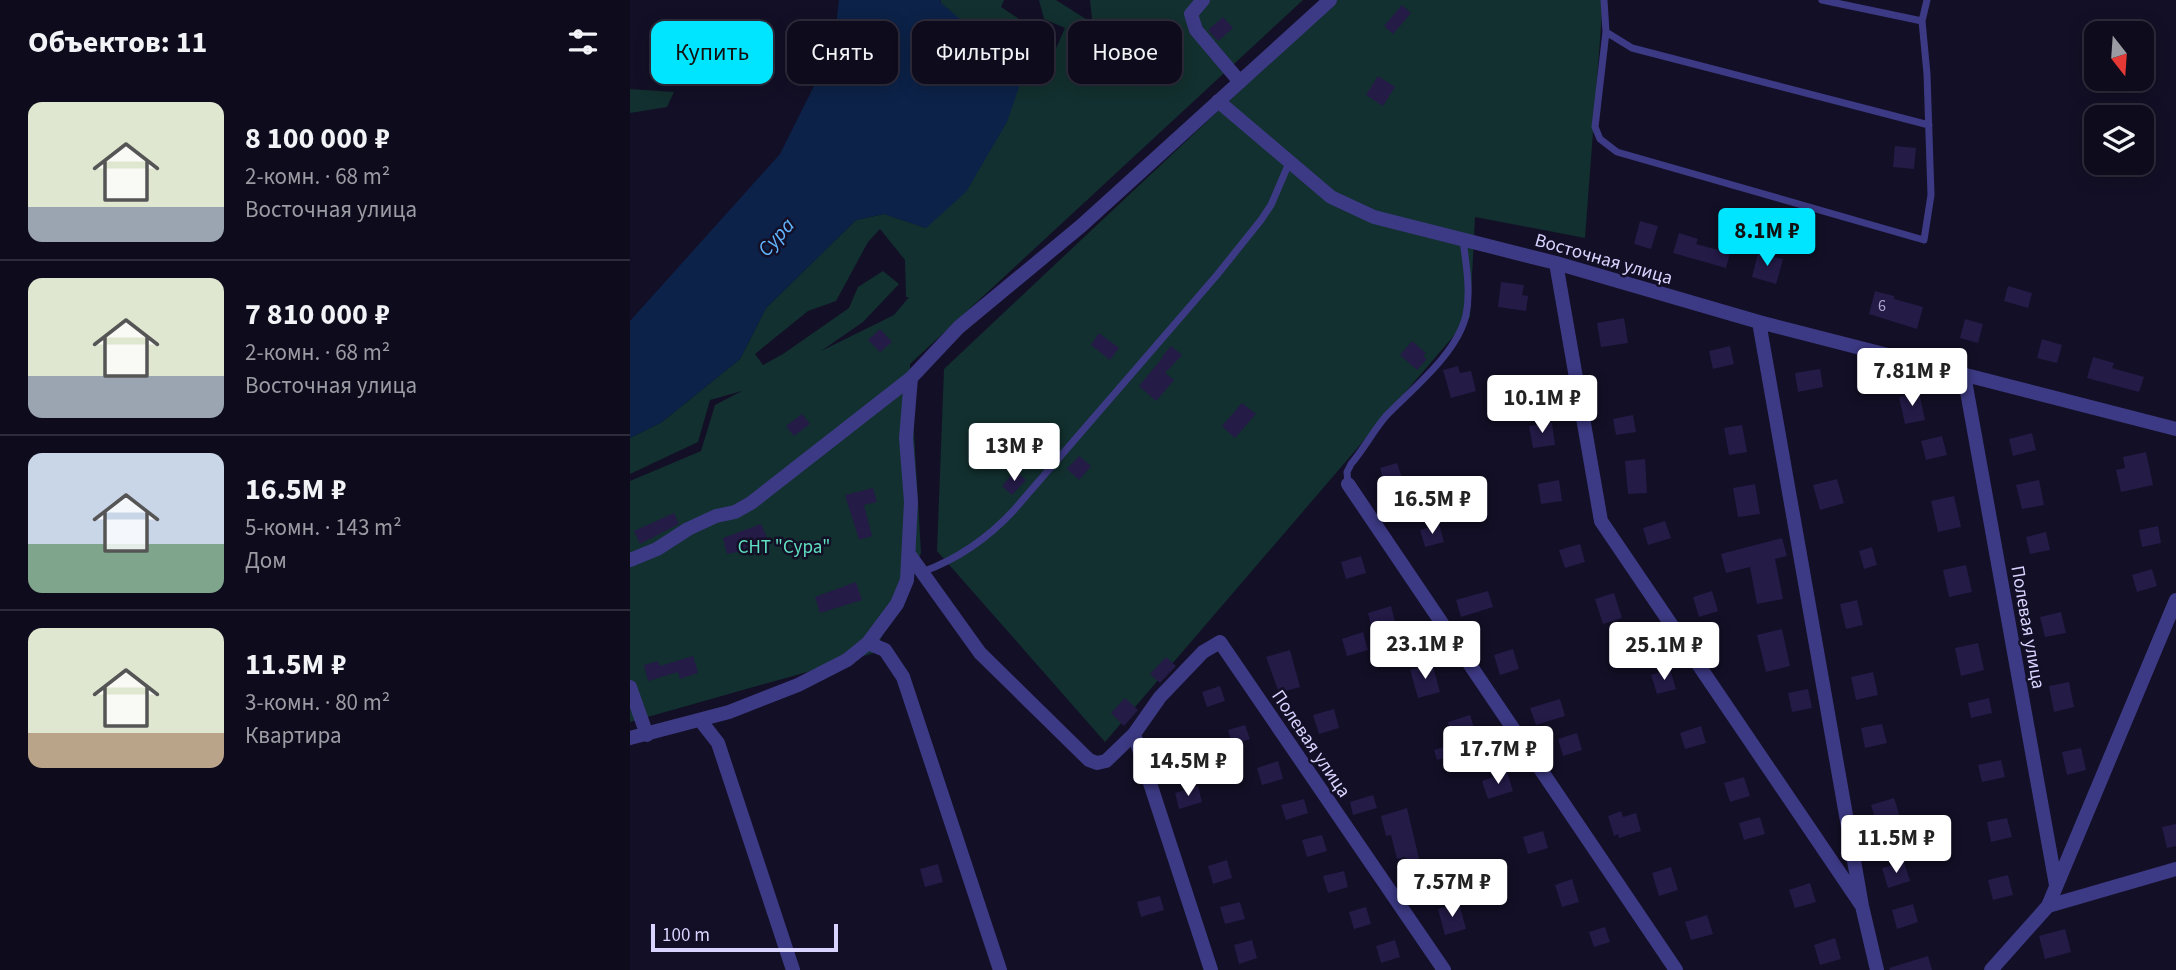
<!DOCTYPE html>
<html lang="ru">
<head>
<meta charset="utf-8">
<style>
  :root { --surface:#0e0b1c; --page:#171425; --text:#f1f3f6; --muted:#9b9ba3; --line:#2e2b3b; --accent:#00e5ff }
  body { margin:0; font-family:"Source Sans 3",sans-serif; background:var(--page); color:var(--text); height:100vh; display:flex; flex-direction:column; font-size:26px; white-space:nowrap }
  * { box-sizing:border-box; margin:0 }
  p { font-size:23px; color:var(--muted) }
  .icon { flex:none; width:38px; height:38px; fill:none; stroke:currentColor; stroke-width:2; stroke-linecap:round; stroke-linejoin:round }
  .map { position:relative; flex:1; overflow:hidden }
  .drawer { display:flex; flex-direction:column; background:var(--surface); width:630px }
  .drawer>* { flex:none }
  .guide { position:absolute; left:21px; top:21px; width:665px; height:63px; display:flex; gap:14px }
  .needle { width:46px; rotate:163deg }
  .fabs { position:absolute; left:1454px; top:21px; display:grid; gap:14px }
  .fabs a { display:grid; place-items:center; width:70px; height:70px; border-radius:14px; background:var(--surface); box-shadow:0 4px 18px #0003,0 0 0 2px var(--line); font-size:35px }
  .scale { position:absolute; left:21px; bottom:18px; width:187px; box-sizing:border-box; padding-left:7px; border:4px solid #d9d4ff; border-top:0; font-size:19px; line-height:24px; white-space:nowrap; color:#d9d4ff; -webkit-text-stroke:5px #130f26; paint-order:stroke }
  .price { position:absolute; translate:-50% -60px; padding:0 16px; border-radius:7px; background:#fff; color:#222; font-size:23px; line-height:46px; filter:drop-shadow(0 2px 4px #0008) }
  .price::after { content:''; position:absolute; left:50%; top:42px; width:21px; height:16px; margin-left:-10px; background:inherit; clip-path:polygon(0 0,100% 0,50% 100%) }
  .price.current { background:var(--accent); color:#111 }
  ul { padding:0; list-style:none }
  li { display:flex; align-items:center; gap:21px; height:175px; padding:0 28px }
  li+li { border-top:2px solid var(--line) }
  li span { display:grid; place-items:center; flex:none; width:196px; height:140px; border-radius:14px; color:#555 }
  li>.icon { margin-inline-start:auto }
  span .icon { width:84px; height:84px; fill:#fffc; stroke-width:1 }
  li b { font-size:30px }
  h2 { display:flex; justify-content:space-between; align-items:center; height:84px; padding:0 28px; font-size:30px }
  .chip { padding:0 24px; border-radius:14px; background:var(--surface); box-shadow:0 4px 18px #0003,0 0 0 2px var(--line); font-size:24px; line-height:63px }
  .chip.current { background:var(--accent); color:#111 }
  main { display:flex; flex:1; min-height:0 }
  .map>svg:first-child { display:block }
  .green { fill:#12302f; fill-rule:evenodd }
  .water { fill:#0c2248 }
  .building { fill:#241b47 }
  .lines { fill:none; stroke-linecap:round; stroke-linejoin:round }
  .service { stroke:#3d3a85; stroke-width:7 }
  .minor { stroke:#3d3a85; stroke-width:14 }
  .labels { text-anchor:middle; stroke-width:5; stroke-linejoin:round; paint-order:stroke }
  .number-label { font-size:16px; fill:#aca6d1 }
  .street-label { font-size:19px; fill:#d9d4ff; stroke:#130f26 }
  .park-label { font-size:19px; fill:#5fe0c0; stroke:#130f26 }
  .water-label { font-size:21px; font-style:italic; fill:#62b6ff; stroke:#130f26 }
</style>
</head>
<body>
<main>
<section class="drawer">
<h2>Объектов: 11<svg class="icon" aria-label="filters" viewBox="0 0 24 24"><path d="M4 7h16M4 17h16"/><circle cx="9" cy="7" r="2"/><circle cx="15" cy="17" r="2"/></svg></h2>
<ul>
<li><span style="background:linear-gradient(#dfe7d0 75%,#9aa5b1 0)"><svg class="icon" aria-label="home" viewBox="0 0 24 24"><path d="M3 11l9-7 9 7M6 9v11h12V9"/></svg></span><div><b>8 100 000 ₽</b><p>2-комн. · 68 m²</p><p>Восточная улица</p></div></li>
<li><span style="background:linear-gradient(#dfe7d0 70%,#9aa5b1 0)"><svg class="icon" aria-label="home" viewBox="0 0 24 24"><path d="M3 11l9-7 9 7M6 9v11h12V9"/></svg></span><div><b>7 810 000 ₽</b><p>2-комн. · 68 m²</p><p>Восточная улица</p></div></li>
<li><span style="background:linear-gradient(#c9d6e8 65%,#7fa58c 0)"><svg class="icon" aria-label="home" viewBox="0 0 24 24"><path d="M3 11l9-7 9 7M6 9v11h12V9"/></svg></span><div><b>16.5M ₽</b><p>5-комн. · 143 m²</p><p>Дом</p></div></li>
<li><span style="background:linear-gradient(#dfe7d0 75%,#b9a48a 0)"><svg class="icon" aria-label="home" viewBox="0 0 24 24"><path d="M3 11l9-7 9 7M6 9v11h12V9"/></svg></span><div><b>11.5M ₽</b><p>3-комн. · 80 m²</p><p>Квартира</p></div></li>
</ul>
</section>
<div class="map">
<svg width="1546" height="970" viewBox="0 0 1546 970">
  <rect width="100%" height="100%" fill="#130f26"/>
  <path class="green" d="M311,0H374L371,7L401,27L423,55L435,28L414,19L409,0H426L456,19L438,54L464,82L468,78L460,0H673L280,364L291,553L244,653L0,722V481L71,451L85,405L112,391L80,400L68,442L0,474V438L32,422L110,359L136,308L226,220L254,214L296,228ZM250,229L275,260L276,297H279L264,315L191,351L233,322L269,284L253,271L228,287L219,308L153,354L133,365L125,354L178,311L206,301L238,242Z
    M706,0H973L955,238L845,217L840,317L475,742L307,551L314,369Z
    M0,89L44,92L37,107L0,113Z"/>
  <path class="water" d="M209,0H311L310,2L394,73L377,122L336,192L296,228L254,214L226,220L136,308L110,359L32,422L0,438V321L150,154L203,48Z"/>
  <path class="building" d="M772,5L781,13L763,34L754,26Z
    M593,17L603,28L588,41L578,30Z
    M520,45L534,59L507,87L497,77L513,60L509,57Z
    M748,76L765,87L753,106L736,95Z
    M1265,146L1286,148L1284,169L1263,167Z
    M1010,221L1028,226L1021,249L1004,244Z
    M1049,233L1068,239L1066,244L1100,253L1096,268L1043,253Z
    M1128,253L1153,259L1146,284L1122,277Z
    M871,282L894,285L892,295L898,296L896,311L868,307Z
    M1378,286L1402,293L1398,308L1374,301Z
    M1245,291L1264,296V299L1293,307L1287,329L1239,314Z
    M994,318L998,343L971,347L967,323Z
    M1335,319L1353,324L1348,343L1330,338Z
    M250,329L262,342L250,352L238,340Z
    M469,333L489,348L480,360L461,345Z
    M1412,339L1432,345L1427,363L1407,358Z
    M782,341L796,353L793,356L797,359L787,370L770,355Z
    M541,346L552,355L535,373L544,380L526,401L509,386L533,357L532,356Z
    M1100,346L1104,364L1083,369L1079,351Z
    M1463,357L1484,363L1482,368L1514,377L1509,392L1457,378Z
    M828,366L830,373L841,371L846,391L821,398L813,370Z
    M1190,369L1193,387L1168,392L1165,373Z
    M1289,392L1295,420L1275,424L1269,397Z
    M612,403L626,414L605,438L592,426Z
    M172,414L180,424L164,436L156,426Z
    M1003,415L1006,432L986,435L983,419Z
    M922,423L925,445L903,448L899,426Z
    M1112,425L1117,452L1099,455L1094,428Z
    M1402,433L1406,450L1383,456L1379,439Z
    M1312,436L1317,455L1296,460L1291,441Z
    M1516,452L1523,485L1491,492L1486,470L1495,468L1493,457Z
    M449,456L461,466L449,480L437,469Z
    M1015,459L1017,493L998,494L995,461Z
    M767,463L773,481L755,486L750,468Z
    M385,471L396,480L382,495L372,486Z
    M1207,479L1214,503L1190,510L1183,485Z
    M929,480L932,501L911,504L908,484Z
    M1409,480L1414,505L1392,509L1386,485Z
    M1125,484L1130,514L1108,517L1103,488Z
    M243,488L247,502L234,505L242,536L229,540L215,495Z
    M1324,496L1331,527L1308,532L1301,501Z
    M44,513L49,524L10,544L4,531Z
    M1035,521L1041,538L1018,545L1013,528Z
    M131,524L137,537L112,549V551L97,554L93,538Z
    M809,524L814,542L795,547L790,530Z
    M1528,526L1531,543L1512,547L1509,530Z
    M1416,532L1420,550L1400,554L1396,537Z
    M1152,538L1157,556L1145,559L1153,599L1127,604L1120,567L1096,573L1091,554Z
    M950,544L955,562L935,568L929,550Z
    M1242,547L1247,565L1234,569L1229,551Z
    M731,556L736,573L716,579L711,562Z
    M1336,565L1342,592L1319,597L1313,570Z
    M1522,569L1527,586L1507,592L1502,575Z
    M226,582L232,600L190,613L185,597Z
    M858,591L863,607L831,617L826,600Z
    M1082,591L1088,611L1069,617L1063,597Z
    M984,593L992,618L973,624L965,599Z
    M1227,600L1233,625L1216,629L1210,604Z
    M761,606L765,622L742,629L738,613Z
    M1431,612L1436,633L1415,637L1410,617Z
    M1152,629L1160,666L1136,672L1127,635Z
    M733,632L738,650L717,656L712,639Z
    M1348,643L1354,670L1331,676L1325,648Z
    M883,649L889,669L870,675L864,655Z
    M660,650L670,687L649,693L636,657Z
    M63,656L68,673L50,679L48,672L18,681L14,665L28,661L30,666Z
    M536,657L546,666L530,683L520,674Z
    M802,663L810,692L788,698L780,670Z
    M1040,669L1046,689L1027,694L1021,675Z
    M1243,672L1248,695L1226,700L1221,677Z
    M1439,682L1444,707L1424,712L1419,686Z
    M590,686L595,701L577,707L572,692Z
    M1178,689L1182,708L1162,712L1158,693Z
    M495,698L508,710L494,726L481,713Z
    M1359,698L1362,713L1341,718L1338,703Z
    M930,699L935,716L906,725L900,708Z
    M704,709L709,728L689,734L683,715Z
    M840,715L850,748L807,760L804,750L824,744L818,722Z
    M1252,724L1257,743L1235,748L1231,728Z
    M615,725L620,739L602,745L598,730Z
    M1071,726L1076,743L1055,749L1050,733Z
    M947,733L952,750L933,756L928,739Z
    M551,747L555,763L539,768L534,752Z
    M1451,748L1456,770L1437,775L1432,752Z
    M1371,760L1375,777L1352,782L1348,765Z
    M648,761L653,779L632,785L627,768Z
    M877,772L883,791L858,799L852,781Z
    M1114,777L1120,796L1100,802L1094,783Z
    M568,786L572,802L549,809L545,793Z
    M743,795L747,808L723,815L720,802Z
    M1264,798L1270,817L1247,824L1241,805Z
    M674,799L678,813L656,820L651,805Z
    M777,808L790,863L798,861L803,877L782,883L775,857L767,859L761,835L756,836L751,816Z
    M991,811L993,817L1006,813L1011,831L989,838L988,834L984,836L978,816Z
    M1130,817L1135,834L1114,840L1109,823Z
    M1377,818L1382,837L1361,842L1357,822Z
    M1546,824V846L1537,848L1532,827Z
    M913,831L918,848L898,854L893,837Z
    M692,835L697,851L677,857L672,840Z
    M597,860L602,878L583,884L578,866Z
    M1274,862L1280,881L1258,888L1252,868Z
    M308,864L313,882L295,887L290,869Z
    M1041,867L1048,890L1029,896L1022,873Z
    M714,871L718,887L698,893L693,876Z
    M1378,875L1383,895L1363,900L1358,880Z
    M942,879L949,902L932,907L925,885Z
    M1180,883L1186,902L1165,908L1159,890Z
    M530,896L534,910L511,917L507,902Z
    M610,902L615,919L595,924L590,907Z
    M829,903L836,929L815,935L808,909Z
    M1283,904L1288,922L1267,929L1262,910Z
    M736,907L741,924L724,929L719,912Z
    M1077,915L1083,934L1061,940L1055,922Z
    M975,927L980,942L964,947L959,932Z
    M1435,929L1441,952L1415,959L1409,936Z
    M1205,938L1211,959L1190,965L1184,945Z
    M622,940L627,958L609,964L604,945Z
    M765,940L770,957L751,963L746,946Z
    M1298,956L1302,970H1260L1259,968Z"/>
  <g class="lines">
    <path class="service" d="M974,0L976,32L965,127L970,139L987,152L1294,240L1301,195L1297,74L1292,21L1297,0
      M1192,0L1292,21
      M976,32L1002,48L1299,125
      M718,484L717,472L721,464C734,449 743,431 756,416C782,389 827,354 836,315C841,291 836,264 833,240
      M292,572C328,559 359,537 384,510L587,275L631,220L641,205L659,163"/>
    <path class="minor" d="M573,0L561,14L566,30L610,82
      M588,101L701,197L744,217L926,263L1129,322L1546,429
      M926,263L971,521L1232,906
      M1129,322L1232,906L1247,970
      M1334,375L1426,885
      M718,484L1046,970
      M279,554L350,653L459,760L467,763L476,761L504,734L530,697L573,652L590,642L814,970
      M0,560L27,549L58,529L86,516L105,512L121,503L281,378
      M238,643L255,650L273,677L370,970
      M0,687L17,735
      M70,720L88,743L163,970
      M504,734L581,970
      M0,738L99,712L168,685L217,660L238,643L267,604L277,580L281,502L276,438L281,378L329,327L451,226L700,0
      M1418,906L1546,869
      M1361,970L1418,906L1546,600"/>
  </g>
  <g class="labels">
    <g class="number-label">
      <text x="1252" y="311">6</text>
    </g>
    <g class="street-label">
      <text transform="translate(974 258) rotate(16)" y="7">Восточная улица</text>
      <text transform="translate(1399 627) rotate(80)" y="7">Полевая улица</text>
      <text transform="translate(682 743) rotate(56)" y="7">Полевая улица</text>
    </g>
    <g class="park-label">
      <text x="154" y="553">СНТ "Сура"</text>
    </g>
    <g class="water-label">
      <text transform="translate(146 237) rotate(-48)" y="7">Сура</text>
    </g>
  </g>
</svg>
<div class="fabs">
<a><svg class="needle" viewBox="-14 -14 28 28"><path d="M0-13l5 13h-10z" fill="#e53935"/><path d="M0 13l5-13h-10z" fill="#9b9ba3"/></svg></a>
<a><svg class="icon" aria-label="layers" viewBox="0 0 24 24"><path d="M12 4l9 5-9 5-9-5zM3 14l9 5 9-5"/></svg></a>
</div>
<div class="scale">100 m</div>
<b class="price current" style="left:1137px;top:268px">8.1M ₽</b>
<b class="price" style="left:1282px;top:408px">7.81M ₽</b>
<b class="price" style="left:912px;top:435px">10.1M ₽</b>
<b class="price" style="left:384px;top:483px">13M ₽</b>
<b class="price" style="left:802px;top:536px">16.5M ₽</b>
<b class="price" style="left:795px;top:681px">23.1M ₽</b>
<b class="price" style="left:1034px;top:682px">25.1M ₽</b>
<b class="price" style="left:868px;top:786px">17.7M ₽</b>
<b class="price" style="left:558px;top:798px">14.5M ₽</b>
<b class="price" style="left:1266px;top:875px">11.5M ₽</b>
<b class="price" style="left:822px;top:919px">7.57M ₽</b>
<div class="guide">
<a class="chip current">Купить</a>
<a class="chip">Снять</a>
<a class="chip">Фильтры</a>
<a class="chip">Новое</a>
</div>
</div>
</main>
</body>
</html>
